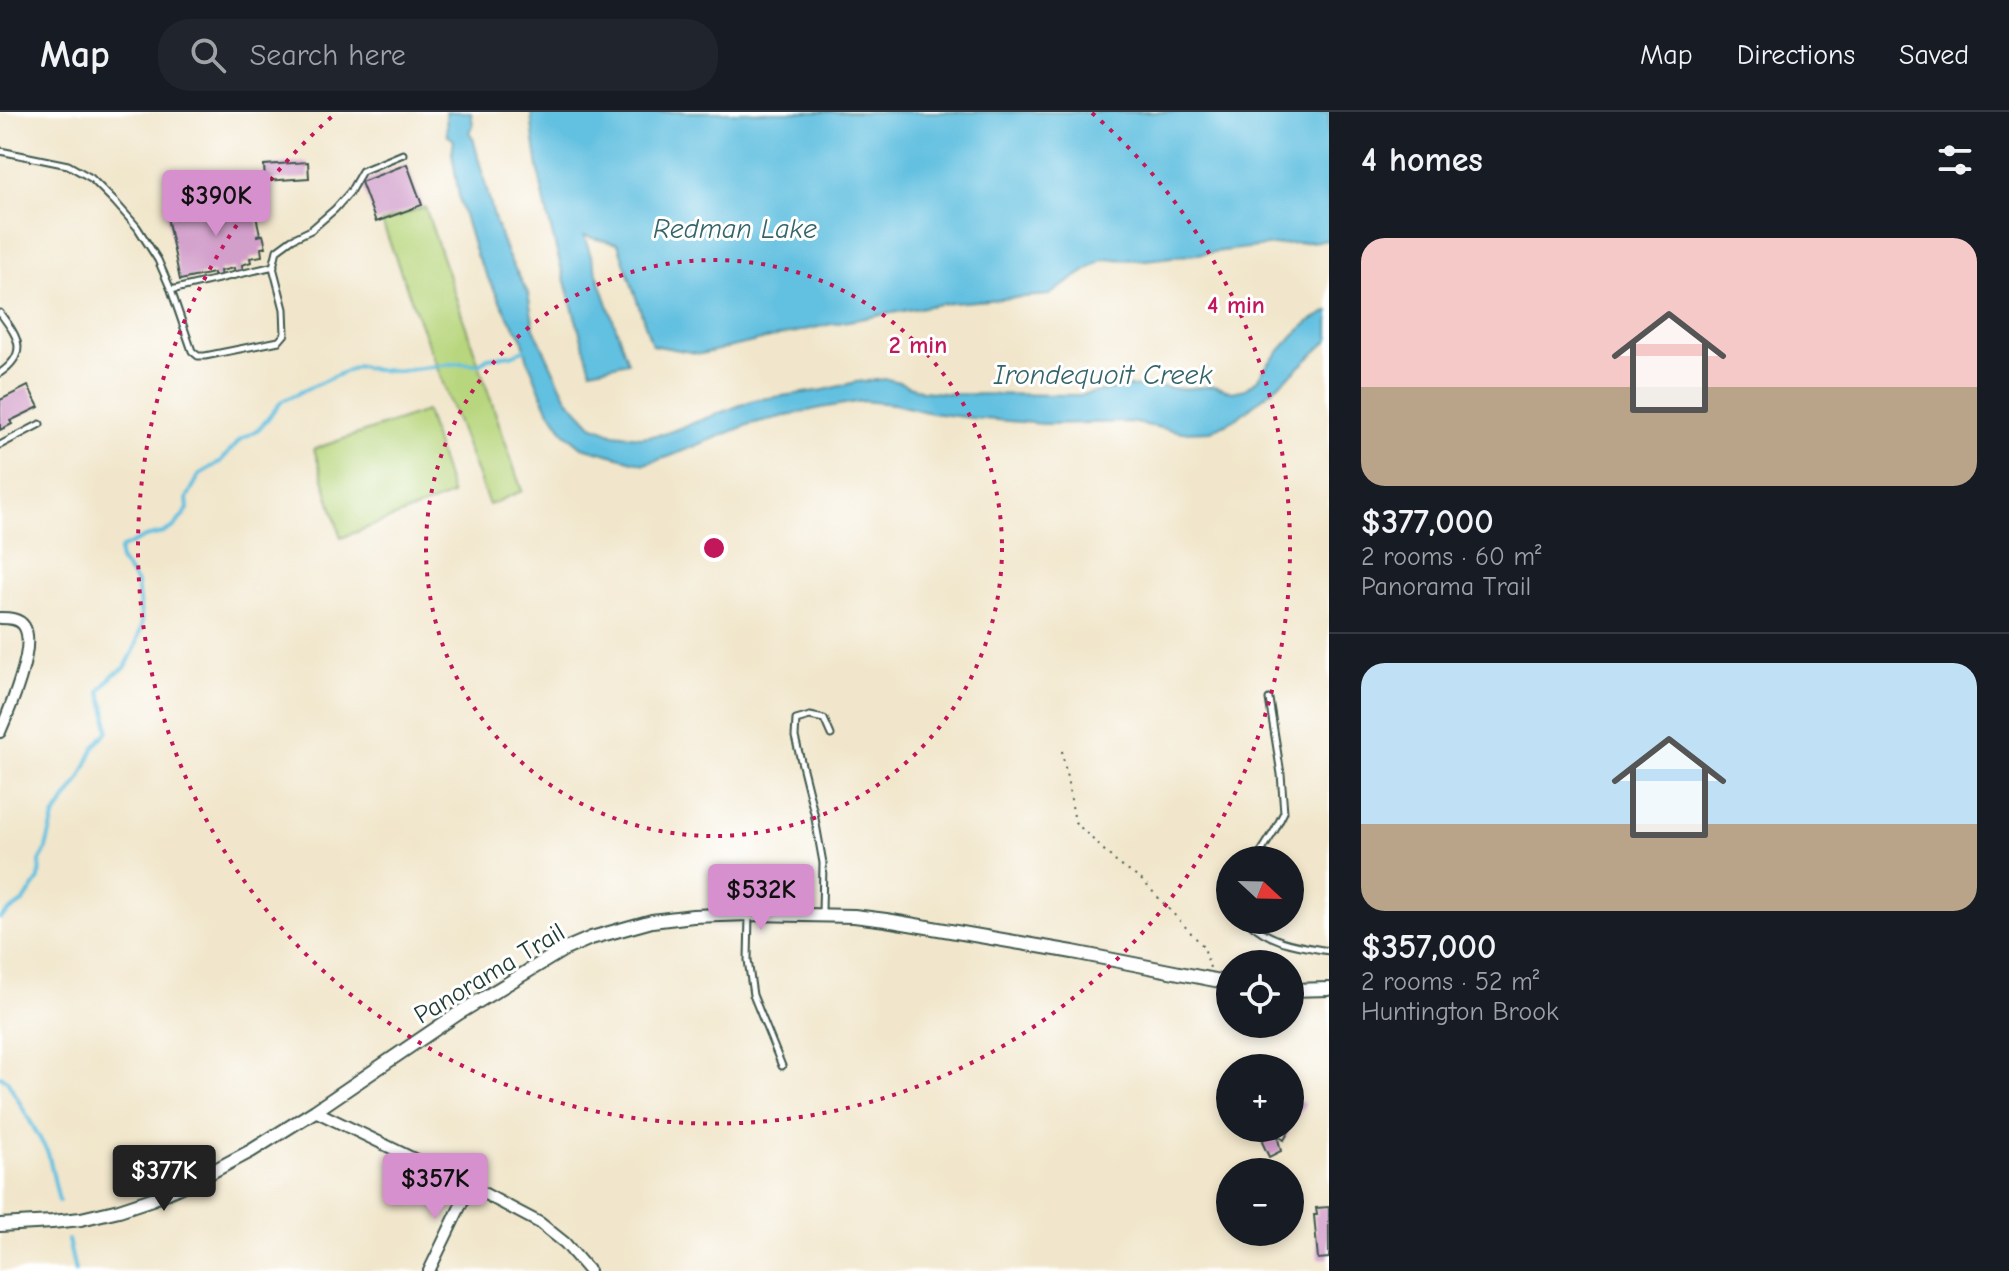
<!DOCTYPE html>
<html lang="en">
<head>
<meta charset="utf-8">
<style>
  :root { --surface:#171b24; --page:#20242c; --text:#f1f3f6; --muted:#9ea1a6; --line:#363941; --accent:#d690ce }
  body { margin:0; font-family:"Comic Neue",sans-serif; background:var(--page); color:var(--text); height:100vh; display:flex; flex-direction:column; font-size:30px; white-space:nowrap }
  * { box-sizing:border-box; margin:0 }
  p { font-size:26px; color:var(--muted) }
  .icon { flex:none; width:44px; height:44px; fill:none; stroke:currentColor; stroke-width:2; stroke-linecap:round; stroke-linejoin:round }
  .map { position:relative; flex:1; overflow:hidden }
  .drawer { display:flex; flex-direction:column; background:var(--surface); width:680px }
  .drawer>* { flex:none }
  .needle { width:52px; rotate:112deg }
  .fabs { position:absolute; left:1216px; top:734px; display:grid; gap:16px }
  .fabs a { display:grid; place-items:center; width:88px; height:88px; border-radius:50%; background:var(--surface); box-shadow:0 4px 12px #0003; font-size:40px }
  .price { position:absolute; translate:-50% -68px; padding:0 18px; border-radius:8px; background:var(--accent); color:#111; font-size:26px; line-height:52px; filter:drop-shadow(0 2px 4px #0008) }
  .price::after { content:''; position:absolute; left:50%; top:48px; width:24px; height:18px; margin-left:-12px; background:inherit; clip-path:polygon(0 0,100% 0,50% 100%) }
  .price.active { background:#222; color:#fff }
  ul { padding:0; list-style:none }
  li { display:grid; align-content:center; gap:16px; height:424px; padding:0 32px }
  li+li { border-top:2px solid var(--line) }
  li span { display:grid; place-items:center; height:248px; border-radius:24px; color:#555 }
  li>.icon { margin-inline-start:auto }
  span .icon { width:144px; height:144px; fill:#fffc; stroke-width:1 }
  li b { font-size:34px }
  h2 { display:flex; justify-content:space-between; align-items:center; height:96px; padding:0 32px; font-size:34px }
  header { display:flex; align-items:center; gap:48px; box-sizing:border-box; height:112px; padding:0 40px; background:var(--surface); border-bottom:2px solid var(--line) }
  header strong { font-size:38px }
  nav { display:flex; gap:44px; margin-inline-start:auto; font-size:28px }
  .search { width:560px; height:72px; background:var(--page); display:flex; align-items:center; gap:20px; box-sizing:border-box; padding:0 28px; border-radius:32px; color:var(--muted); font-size:30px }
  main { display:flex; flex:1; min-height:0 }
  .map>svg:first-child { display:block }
  .green { fill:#b8d67d; stroke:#6c8a58; stroke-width:2 }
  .water { fill:#62c0e0; stroke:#407e8a; stroke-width:2 }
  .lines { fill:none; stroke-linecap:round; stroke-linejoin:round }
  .stream { stroke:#62c0e0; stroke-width:4 }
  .building { fill:#d29eca }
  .service-casing { stroke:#3e564b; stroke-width:9 }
  .minor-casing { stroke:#3e564b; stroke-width:14 }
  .tertiary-casing { stroke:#3e564b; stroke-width:16 }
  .path { stroke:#3e564b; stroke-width:2; stroke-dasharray:2 6; stroke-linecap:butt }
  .service { stroke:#fff; stroke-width:5 }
  .minor { stroke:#fff; stroke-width:10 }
  .tertiary { stroke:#fff; stroke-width:12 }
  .ring { fill:none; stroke:#c2185b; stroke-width:4; stroke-dasharray:4 8 }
  .labels { text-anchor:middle; stroke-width:6; stroke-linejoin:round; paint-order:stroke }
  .street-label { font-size:26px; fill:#1f3d34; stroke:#fff }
  .water-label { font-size:28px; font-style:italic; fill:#336468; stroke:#fff }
  .centre { fill:#c2185b; stroke:#fff; stroke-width:4 }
  .ring-label { font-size:24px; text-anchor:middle; font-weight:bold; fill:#c2185b; stroke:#fff; stroke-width:6; stroke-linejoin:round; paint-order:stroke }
</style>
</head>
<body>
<header>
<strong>Map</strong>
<div class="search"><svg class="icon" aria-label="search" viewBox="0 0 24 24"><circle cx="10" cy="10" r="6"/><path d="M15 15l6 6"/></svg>Search here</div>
<nav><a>Map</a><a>Directions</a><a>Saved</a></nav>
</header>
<main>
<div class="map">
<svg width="1329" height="1159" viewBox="0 0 1329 1159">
  <rect width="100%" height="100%" fill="#fff"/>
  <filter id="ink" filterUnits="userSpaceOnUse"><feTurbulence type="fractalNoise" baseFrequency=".0125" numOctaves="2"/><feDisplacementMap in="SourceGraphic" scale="16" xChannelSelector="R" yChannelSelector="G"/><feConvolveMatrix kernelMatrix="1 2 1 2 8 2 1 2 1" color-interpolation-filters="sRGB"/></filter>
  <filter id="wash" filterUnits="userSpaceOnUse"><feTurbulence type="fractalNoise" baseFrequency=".006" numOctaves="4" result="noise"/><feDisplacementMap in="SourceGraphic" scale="32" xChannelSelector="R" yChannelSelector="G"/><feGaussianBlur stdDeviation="1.8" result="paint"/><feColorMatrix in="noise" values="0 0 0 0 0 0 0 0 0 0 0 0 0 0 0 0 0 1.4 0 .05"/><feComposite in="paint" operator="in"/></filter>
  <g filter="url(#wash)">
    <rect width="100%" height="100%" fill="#f1e6cb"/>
    <path class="green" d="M425,95L522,379L489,393L382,110Z
      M426,299L452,383L341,426L314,337Z"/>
    <path class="water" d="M446,0H471L473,13L469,20L473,26L495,109L508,144L528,181L534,216L556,264L567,286L592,313L614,322L641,325L664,322L754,288L824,278L856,270L887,267L899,270L922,279L954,282L1081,283L1124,275L1159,274L1180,277L1214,274L1232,280L1245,277L1257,268L1268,252L1294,223L1310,209L1329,199V228L1293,261L1236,307L1211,319L1182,320L1130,310L1044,312L972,306L931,301L894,292L862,289L821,296L750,312L668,345L644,352L582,335L564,320L546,293L527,246L522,225L510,208L476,143L460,90L452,41L454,28L447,23Z
      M531,0H1329V128L1274,133L1146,148L1104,147L1049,183L940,192L827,213L701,242L652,233L618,132L584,124L628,250L591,258C566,173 538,88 531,0Z"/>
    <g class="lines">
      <path class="stream" d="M0,806L24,789L39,767L40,749L45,740L54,705L80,667L95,634L108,619L106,598L100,579L113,563L125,556L136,534L142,512L137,471L120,448V437L145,425L163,421L175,414L188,397L187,386L200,362L220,350L240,328L260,316L282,289L335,264L358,254L375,258L399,259L459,251L479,252L488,246L511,243L529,236
        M0,964L7,968L48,1041L59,1089
        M68,1128L75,1159"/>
    </g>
    <g id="blocks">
      <path class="building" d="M308,50L309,66L265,69L264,53Z
        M407,52L422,93L376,110L361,70Z
        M221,86L223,93L252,86L260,122L257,123V124L263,123L266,135L261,136L262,144L250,146L251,150L242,153L243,160L235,162L234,156L220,159L221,166L214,167L213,161L180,168L167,105L204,96L203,90Z
        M28,274L39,295L10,309L12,312L0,318V288Z
        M1290,983L1305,992L1284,1028L1277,1023L1281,1039L1269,1045L1262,1030L1270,1018L1266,1016H1290Z
        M1329,1095V1146L1318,1147L1314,1103H1317L1316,1096Z"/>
    </g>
  </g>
  <g filter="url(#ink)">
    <use href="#blocks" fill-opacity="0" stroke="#3e564b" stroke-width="2"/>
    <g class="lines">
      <defs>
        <path id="service" d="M0,39L68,53L91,66L115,90L137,115L158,148L171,178L192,239L198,244H205L279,229L285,222L284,197L273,155L277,138L292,127L311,118L335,97L350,80L362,59L403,42
          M171,178L274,154
          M0,201C17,224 30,240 0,261
          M0,333L40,312
          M1256,748L1275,718L1284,700L1281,662L1269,587
          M822,801L823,751L814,701L795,625L796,608L810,604L824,607L831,623
          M749,803L748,848L753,883L782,954
          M1247,808C1270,831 1298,834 1329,839"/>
        <path id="minor" d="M0,506C8,506 19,506 24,514C37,534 9,599 0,620
          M315,999L470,1074L540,1111L565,1131L589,1159
          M429,1159L470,1074"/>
        <path id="tertiary" d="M1290,878L1329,877
          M0,1113L52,1110L81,1107L119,1098L152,1087L202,1065L251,1039L315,999L459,901L563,838L591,826L652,809L693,804L749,802L854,804L886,808L1073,840L1230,871"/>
      </defs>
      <use href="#service" class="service-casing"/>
      <use href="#minor" class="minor-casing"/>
      <use href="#tertiary" class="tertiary-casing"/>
      <path class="path" d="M1062,639L1075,710L1117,751L1143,769L1204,835L1210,856"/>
      <use href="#service" class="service"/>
      <use href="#minor" class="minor"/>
      <use href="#tertiary" class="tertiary"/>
    </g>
  </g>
  <g class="ring">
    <circle cx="714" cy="436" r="288"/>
    <path d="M1092 1A576 576 0 1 1 336 1"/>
  </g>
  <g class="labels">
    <g class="street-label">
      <text transform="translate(489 861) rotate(-31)" y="9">Panorama Trail</text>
    </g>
    <g class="water-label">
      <text x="735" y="126">Redman Lake</text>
      <text x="1103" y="272">Irondequoit Creek</text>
    </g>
  </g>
  <circle cx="714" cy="436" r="12" class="centre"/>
  <g class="ring-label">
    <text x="1236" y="201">4 min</text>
    <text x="918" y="241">2 min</text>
  </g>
</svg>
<div class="fabs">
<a><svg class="needle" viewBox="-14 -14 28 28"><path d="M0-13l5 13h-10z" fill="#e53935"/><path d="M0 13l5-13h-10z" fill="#9ea1a6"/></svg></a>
<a><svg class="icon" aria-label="locate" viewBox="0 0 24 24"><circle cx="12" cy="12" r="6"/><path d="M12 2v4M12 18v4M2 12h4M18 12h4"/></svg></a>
<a>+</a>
<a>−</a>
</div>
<b class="price" style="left:216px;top:126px">$390K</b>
<b class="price" style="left:761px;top:820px">$532K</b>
<b class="price active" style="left:164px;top:1101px">$377K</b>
<b class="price" style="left:435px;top:1109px">$357K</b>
</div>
<section class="drawer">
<h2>4 homes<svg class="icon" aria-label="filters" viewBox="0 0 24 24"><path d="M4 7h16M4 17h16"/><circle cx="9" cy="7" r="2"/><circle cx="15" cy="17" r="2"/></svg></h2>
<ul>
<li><span style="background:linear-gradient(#f6c9c9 60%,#b9a48a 0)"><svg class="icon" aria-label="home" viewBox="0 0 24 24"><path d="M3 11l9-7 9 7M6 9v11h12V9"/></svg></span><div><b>$377,000</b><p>2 rooms · 60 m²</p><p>Panorama Trail</p></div></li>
<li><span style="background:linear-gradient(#bfe0f5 65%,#b9a48a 0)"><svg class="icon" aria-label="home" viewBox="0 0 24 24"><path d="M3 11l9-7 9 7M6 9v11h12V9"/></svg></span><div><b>$357,000</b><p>2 rooms · 52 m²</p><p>Huntington Brook</p></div></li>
</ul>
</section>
</main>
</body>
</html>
